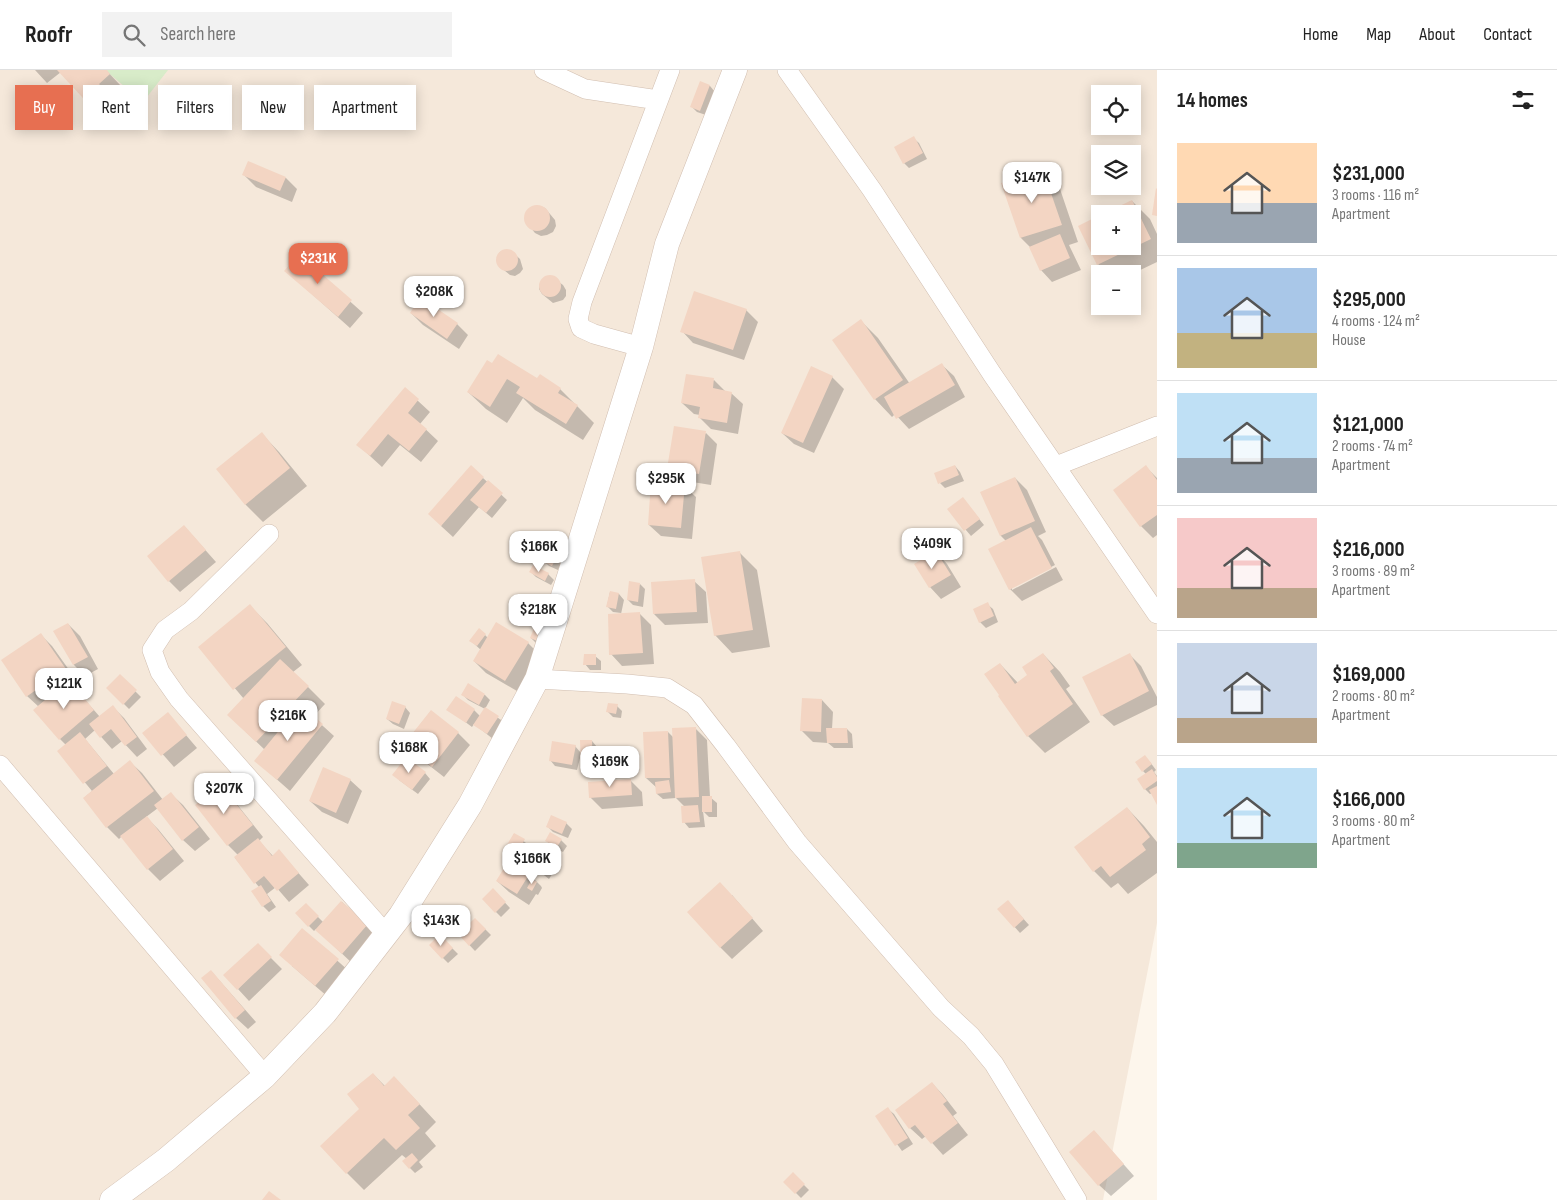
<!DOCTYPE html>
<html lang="en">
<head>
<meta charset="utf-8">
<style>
  :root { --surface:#fff; --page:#f2f2f2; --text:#222; --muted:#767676; --line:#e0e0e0; --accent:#e76f51 }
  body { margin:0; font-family:"Sofia Sans Condensed",sans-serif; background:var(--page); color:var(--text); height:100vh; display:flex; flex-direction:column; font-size:19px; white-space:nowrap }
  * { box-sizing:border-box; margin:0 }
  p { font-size:16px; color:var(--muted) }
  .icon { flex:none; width:28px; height:28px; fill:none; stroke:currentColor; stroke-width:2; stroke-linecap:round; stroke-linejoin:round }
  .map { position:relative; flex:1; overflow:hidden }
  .panel { display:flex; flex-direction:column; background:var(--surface); width:400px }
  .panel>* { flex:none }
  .top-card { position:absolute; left:15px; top:15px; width:475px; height:45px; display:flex; gap:10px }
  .tools { position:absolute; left:1091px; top:15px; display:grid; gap:10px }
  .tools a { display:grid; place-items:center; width:50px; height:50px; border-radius:0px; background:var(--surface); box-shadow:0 2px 12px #0003; font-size:25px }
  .price { position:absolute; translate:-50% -42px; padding:0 11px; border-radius:10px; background:#fff; color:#222; font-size:16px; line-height:32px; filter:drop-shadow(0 1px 2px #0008) }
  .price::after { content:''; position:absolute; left:50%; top:30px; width:15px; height:11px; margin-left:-8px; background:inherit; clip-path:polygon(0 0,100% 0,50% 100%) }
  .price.current { background:var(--accent); color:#fff }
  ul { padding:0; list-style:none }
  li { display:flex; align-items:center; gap:15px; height:125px; padding:0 20px }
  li+li { border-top:1px solid var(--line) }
  li span { display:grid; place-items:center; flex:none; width:140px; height:100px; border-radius:0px; color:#555 }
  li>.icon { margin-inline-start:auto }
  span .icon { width:60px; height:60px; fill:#fffc; stroke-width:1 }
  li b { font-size:21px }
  h2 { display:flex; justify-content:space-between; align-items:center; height:60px; padding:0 20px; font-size:21px }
  .tag { padding:0 18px; border-radius:0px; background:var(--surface); box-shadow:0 2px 12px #0003; font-size:18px; line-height:45px }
  .tag.current { background:var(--accent); color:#fff }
  header { display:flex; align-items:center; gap:30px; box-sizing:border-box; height:70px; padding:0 25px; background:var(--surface); border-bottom:1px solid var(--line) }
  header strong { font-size:24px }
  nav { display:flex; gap:28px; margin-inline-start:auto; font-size:18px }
  .search { width:350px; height:45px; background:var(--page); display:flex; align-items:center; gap:12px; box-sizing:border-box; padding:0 18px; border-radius:0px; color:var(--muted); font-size:19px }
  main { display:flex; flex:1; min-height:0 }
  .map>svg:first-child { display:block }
  .residential { fill:#f5e8da; fill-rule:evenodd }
  .green { fill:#d8ecc9 }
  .shadow { fill:#0003 }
  .building { fill:#f3d5c3 }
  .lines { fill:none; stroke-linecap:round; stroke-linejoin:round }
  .minor-casing { stroke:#d1beb0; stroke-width:20 }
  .tertiary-casing { stroke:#d1beb0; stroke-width:25 }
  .minor { stroke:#fff; stroke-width:19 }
  .tertiary { stroke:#fff; stroke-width:24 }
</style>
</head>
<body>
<header>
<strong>Roofr</strong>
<div class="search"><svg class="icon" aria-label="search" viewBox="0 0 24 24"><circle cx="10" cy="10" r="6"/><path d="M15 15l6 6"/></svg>Search here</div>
<nav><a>Home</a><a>Map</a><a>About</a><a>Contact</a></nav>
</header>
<main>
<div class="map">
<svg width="1157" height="1130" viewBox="0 0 1157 1130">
  <rect width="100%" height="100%" fill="#fdf6ec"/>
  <path class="residential" d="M0,0H1157V853L1103,1130H0ZM1100,24H1132V56H1100ZM1100,84H1132V116H1100ZM1100,144H1132V176H1100ZM1100,204H1132V236H1100Z"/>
  <path class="green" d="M105,0H168L143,32Z"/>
  <path class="shadow" d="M35,0H106L121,16L110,26L120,38L107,51L61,2L47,13Z
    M701,13L710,16L715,22L706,45L697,42L691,36Z
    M913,68L919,73L927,89L909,98L904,93Z
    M1043,101L1060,119L1078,172L1069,175L1081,200L1052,212L1041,200L1031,178L1021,168L1002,114Z
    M244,105L286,108L297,119L292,132L256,117Z
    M1132,131L1150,149L1157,164V192L1132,204H1108L1098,194L1100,147V176H1132Z
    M533,136H539L545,138L555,150L556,156L553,162L547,165L541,166L535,163L526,152L525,145L528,140Z
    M505,180H510L520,189L523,199L520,203L515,206L510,205L499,196L497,192V187L500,182Z
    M299,186L363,243L350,258L286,201Z
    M547,206L552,207L563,215L566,220V226L563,230L553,233L542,224L539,219L540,213Z
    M746,240L758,252L744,290L693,273L682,261Z
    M411,243L457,254L468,265L459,279L423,255Z
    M861,251L878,268L910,314L942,295L954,306L965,327L909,359L895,344L892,347L875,329Z
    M487,292L560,319L594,353L583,370L535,340L523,328L507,353L486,339L468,322Z
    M812,298L832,307L844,319L814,383L794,374L782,363Z
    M714,310L725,321L731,323L743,334L738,364L711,359L700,348V345L694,344L682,333Z
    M405,319L430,342L420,354L438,371L421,392L400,375L382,397L358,375Z
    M706,363L717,374L711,415L680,410L668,399Z
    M262,364L279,382L307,416L263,452L245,434Z
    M955,396L960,402L964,411L945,418L940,413Z
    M471,397L507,430L492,448L479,437L453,467L441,456Z
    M1146,397L1157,408V465L1153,468L1141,456L1115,420Z
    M1015,408L1027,420L1046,462L1038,466L1042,470L1055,495L1012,517V520L1056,497L1063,510L1022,531L1010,519L1006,471L1001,466L982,423Z
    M684,416L696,427L692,469L661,466L649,455Z
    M968,435L984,455L971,466L949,440Z
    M184,456L216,492L180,522L169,511Z
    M560,480L565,485L558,500L549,496L544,491Z
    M936,482L947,494L961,517L941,529L930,517L916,495Z
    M740,483L757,500L770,577L732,583L715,565Z
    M534,497L548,504L554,510L551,515L536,507L531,502Z
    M694,511L706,522L708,553L665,555L654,544Z
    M640,514L645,519L643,537L633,535L628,530Z
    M610,522L619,524L624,530L621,544H640L651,555L654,594L622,596L611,584L621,543L613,542L607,536Z
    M987,534L993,539L998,552L986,558L980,552Z
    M250,536L267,553L302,595L293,602L325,634L313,647L334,666L290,721L256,691L265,680L246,662L244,629L200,577Z
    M529,553L551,556L536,573L531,568L535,558Z
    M68,554L80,566L98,599L85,606L74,595L55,562Z
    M41,565L52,576L77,611L72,615L100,647L113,637L124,648L147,679L137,687L122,671L112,679L95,660L85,669L114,704L130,692L142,703L163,730L171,724L183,735L210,769L195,781L183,770L158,738L146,747L158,759L184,791L160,811L148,799L122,766L119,769L107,757L84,728L92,721L59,681L66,675L60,669L39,637L27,626Z
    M485,565L488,568L528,573L539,584L517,621L486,603L474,591L481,580L471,571Z
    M1043,584L1060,602L1070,616L1066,619L1090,652L1045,683L1028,666L1000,594L1018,613L1029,606Z
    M1130,585L1141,596L1157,627V635L1114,656L1102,645Z
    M595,586L601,591V600H590L585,594Z
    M120,606L141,627L129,639L108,618Z
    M463,625H485L490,630L485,639L504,652L493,669L474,654L472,657L448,639L474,640L480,646L485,639L468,630Z
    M822,630L833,642L832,659H847L852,664L853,678H834L828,673L813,672L802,661Z
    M617,636L622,641L621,648L613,647L607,641Z
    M405,637L410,643L404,659L393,654L387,649Z
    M431,641L458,663L470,675L444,707L417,686L405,674Z
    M168,644L197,678L174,697L144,663Z
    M695,658L707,670L710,727L717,733V747H709L703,741L705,757L689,758L684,752L685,737L676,728L663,729L657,724V718L646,708L668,662L674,668Z
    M592,671L597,677V687L627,683L632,689L635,704L606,708L601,703L599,692H597L598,705H587L582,699L581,684L577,700L555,696L550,690L575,676L581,683Z
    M1150,692L1156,700L1154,702L1157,706V733L1152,723L1150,724L1145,719L1146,704L1143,701Z
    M425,703L430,709L418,724L399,710Z
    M350,710L362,721L348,754L322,742L310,731Z
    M630,710L642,722L643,736L602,739L590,727Z
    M221,716L232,728L263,767L259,771L273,786L279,781L309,815L289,832L276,817L267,824L276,837L269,842L263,836L259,817L235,788L238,785L228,775Z
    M1127,738L1144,756L1157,772V803L1128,824L1118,813L1111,818L1094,801Z
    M566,753L572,759L568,768L553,762L548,757Z
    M514,764L530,776L523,789L507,778Z
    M561,770L567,776L563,782L552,776L547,771Z
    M553,789L558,795L549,809L531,795Z
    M509,791L529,804L541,816L542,818L538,825L536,824L529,835L509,822L497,811Z
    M493,820L510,838L501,847L483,829Z
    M732,825L763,861L732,889L720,877Z
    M342,832L379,866L354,895L316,859L314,861L297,844L306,835L324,853Z
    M1013,837L1029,855L1020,863L999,839Z
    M475,849L491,865L475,881L459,864Z
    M302,859L350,902L328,927L292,896Z
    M440,866L458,884L448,893L430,875Z
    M269,886L282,899L249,931L238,919Z
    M211,901L256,952L248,959L236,948Z
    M373,1004L385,1016L411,1025L436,1052L425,1063L436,1076L419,1092L423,1097L415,1103L404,1092L407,1089L402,1085L364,1120L347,1103L360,1039Z
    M932,1013L943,1025L957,1043L953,1046L968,1065L943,1085L926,1066L922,1069L910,1058Z
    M888,1039L894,1044L913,1074L902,1081L877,1046Z
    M1094,1061L1134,1106L1111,1126L1099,1115Z
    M793,1104L809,1120L801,1128L785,1112Z"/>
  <path class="building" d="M57,0H107L110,4L99,14L110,25L94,40Z
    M700,11L710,15L700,41L690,37Z
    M914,66L923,83L903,94L894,77Z
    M248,91L286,107L280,121L242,105Z
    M1043,100L1062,155L1020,168L1001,113Z
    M1156,118L1157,119V146L1152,145Z
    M1132,130L1151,169L1097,195L1078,156L1100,145V176H1132V144H1103Z
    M524 148a13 13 0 1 1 26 0a13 13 0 1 1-26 0Z
    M1060,164L1070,188L1040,201L1029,177Z
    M496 190a11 11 0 1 1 22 0a11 11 0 1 1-22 0Z
    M299,184L352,230L338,247L284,201Z
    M539 216a11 11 0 1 1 22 0a11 11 0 1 1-22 0Z
    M694,221L747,239L733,280L680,262Z
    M420,227L458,253L447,269L410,243Z
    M861,249L903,310L874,330L832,270Z
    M498,284L537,308L540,304L561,318L558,323L578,335L566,354L516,323L520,317L507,309L490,337L467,322L487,290L492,293Z
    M942,293L955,315L896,349L884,327Z
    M811,296L833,306L803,373L781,363Z
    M686,304L714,308L713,318L732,322L727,353L698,348L700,337L681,333Z
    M405,317L419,329L408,343L427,359L409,381L388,364L370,386L356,375Z
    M674,356L706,361L699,404L667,399Z
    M262,362L290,398L245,435L216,399Z
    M471,395L484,407L441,456L428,444Z
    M955,395L959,405L938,414L934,403Z
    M1146,395L1157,410V445L1140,457L1113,420Z
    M1015,407L1035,451L1000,466L980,422Z
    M488,410L503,423L486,443L470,430Z
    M651,412L685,414L681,458L648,455Z
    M963,427L980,449L964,461L947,439Z
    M184,455L206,480L168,512L147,486Z
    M1031,457L1052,498L1009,520L988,479Z
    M550,474L561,479L552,496L542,491Z
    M740,481L753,560L714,566L701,487Z
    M936,481L951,505L929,518L914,494Z
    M533,495L549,503L545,511L529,502Z
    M695,509L697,542L653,544L651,512Z
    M629,511L640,513L638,532L627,530Z
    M610,521L619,523L616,539L606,537Z
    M988,532L994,546L979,553L973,539Z
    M250,534L286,577L233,620L198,577Z
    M640,542L643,583L609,585L608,544Z
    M530,544L546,549L543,558L528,553Z
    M496,552L529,572L505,611L473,591Z
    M68,553L88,587L73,595L53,561Z
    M479,558L486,564L477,576L469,571Z
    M534,558L546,563L542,573L530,568Z
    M41,563L66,599L26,627L1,590Z
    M1043,583L1054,598L1050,601L1073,634L1027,667L998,626L999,625L984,604L1000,593L1015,614L1027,605L1022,597Z
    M1130,583L1149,621L1101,646L1082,607Z
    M584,584H596V595H583Z
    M280,589L309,616L256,672L227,645Z
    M120,604L137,620L123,635L106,618Z
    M69,610L94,640L59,670L33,640Z
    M468,613L485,624L479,635L461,625Z
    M456,626L475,639L466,653L446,640Z
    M802,628L822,629L821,662L800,661Z
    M392,631L406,636L399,654L386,649Z
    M608,633L618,634L616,644L606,642Z
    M113,635L137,667L125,676L111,659L100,668L89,654Z
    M300,635L323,654L277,710L254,691Z
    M485,637L499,646L487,664L473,655Z
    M431,640L459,662L432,697L404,674Z
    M168,642L187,665L161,686L142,663Z
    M696,657L699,727L675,728L672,658Z
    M826,658H847L848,673H827Z
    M668,661L670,708H645L643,662Z
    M80,662L107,696L83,714L57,681Z
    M580,670H592L593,700H581Z
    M552,671L576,675L572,695L549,691Z
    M627,682L630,699L600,704L597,686Z
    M1145,685L1152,694L1142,702L1135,692Z
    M406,687L426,702L412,720L392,705Z
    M130,690L154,721L106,758L83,728Z
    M323,697L351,709L336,743L309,731Z
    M1152,699L1157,707V711L1144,720L1137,709Z
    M631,709L632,725L589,728L588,712Z
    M669,710L671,722L656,724L655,712Z
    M221,715L253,755L227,776L195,735Z
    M1157,716V735L1149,720Z
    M171,722L199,757L182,771L154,735Z
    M702,726H712V742H702Z
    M698,735L700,752L682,753L681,736Z
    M1127,737L1150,767L1142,774L1146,780L1110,807L1101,796L1093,802L1074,777Z
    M551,745L567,752L562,764L546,757Z
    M147,746L173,779L147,800L120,766Z
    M550,762L562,769L557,777L545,771Z
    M514,763L525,769L517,784L505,778Z
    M258,768L272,786L279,779L299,803L277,821L264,806L254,814L234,787Z
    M540,779L554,788L543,804L530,795Z
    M509,790L530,803L517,824L496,811Z
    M532,809L537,812L532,821L527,818Z
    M720,812L753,848L720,878L687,842Z
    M261,815L271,831L262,837L251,821Z
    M493,818L506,832L495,843L482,829Z
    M1008,830L1024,849L1014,858L997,839Z
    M341,831L368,854L342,884L315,860Z
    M306,833L319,846L308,857L295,843Z
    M475,848L486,859L469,876L458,864Z
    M302,858L339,889L315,916L279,885Z
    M440,864L453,878L442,889L429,875Z
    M258,873L272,887L237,920L223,905Z
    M211,900L245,940L235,949L201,908Z
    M373,1003L384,1016L394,1006L420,1034L408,1045L420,1058L396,1080L384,1068L346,1104L320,1076L359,1039L347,1024Z
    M932,1012L947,1031L943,1034L958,1053L931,1074L915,1055L909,1059L895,1040Z
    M888,1037L908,1068L895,1076L875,1046Z
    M1094,1060L1124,1094L1098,1116L1069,1082Z
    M412,1083L418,1090L409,1099L402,1091Z
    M793,1102L805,1114L795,1124L783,1112Z
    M269,1121L281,1130H262Z"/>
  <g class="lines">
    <defs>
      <path id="minor" d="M544,0L585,19L658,30
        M787,0L872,120L992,304L1157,544
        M641,277L594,264L581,258L578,249L582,232L670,0
        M1056,396L1157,356
        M269,464L191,541L165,560L152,580L160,602L179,629L386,864
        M537,609L627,614L667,618L694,635L726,676L797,772L941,938L971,966L994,994L1077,1130
        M0,695L265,1006"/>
      <path id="tertiary" d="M112,1130L166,1090L265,1006L325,943L401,845L470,735L537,609L641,277L667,174L735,0"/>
    </defs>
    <use href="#minor" class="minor-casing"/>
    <use href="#tertiary" class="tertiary-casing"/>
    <use href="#minor" class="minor"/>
    <use href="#tertiary" class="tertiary"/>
  </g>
</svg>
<div class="tools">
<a><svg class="icon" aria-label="locate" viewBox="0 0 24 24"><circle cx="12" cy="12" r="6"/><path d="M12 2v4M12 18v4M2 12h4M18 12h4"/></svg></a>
<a><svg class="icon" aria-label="layers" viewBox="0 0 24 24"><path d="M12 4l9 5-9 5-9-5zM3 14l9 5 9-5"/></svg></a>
<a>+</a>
<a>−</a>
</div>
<b class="price" style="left:1032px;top:134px">$147K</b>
<b class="price current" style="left:318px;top:215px">$231K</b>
<b class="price" style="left:434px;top:248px">$208K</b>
<b class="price" style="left:666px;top:435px">$295K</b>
<b class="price" style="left:932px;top:500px">$409K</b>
<b class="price" style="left:539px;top:503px">$166K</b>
<b class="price" style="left:538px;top:566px">$218K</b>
<b class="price" style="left:64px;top:640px">$121K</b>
<b class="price" style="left:288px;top:672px">$216K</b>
<b class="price" style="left:409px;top:704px">$168K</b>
<b class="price" style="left:610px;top:718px">$169K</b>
<b class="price" style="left:224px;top:745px">$207K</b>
<b class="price" style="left:532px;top:815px">$166K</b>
<b class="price" style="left:441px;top:877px">$143K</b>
<div class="top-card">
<a class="tag current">Buy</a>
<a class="tag">Rent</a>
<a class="tag">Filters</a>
<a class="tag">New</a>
<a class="tag">Apartment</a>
</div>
</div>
<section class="panel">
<h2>14 homes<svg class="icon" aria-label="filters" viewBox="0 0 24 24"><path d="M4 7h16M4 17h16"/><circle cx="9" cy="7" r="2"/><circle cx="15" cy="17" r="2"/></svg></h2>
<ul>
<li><span style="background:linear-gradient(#ffd9b3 60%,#9aa5b1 0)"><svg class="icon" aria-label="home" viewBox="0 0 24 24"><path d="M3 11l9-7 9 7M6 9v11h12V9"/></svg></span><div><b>$231,000</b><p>3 rooms · 116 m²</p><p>Apartment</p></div></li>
<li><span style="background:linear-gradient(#a9c7e8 65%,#c2b280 0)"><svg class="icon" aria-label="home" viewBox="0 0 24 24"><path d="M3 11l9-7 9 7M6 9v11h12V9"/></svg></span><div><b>$295,000</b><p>4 rooms · 124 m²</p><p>House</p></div></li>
<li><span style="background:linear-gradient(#bfe0f5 65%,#9aa5b1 0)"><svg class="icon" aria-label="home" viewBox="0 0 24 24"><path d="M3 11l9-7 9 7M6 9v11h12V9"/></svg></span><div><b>$121,000</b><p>2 rooms · 74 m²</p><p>Apartment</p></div></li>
<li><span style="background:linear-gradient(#f6c9c9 70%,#b9a48a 0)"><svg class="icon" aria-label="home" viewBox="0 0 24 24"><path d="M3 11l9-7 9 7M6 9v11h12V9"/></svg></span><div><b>$216,000</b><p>3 rooms · 89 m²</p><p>Apartment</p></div></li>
<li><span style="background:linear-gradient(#c9d6e8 75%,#b9a48a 0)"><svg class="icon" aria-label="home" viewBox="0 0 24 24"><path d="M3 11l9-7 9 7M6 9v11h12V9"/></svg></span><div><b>$169,000</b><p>2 rooms · 80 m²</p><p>Apartment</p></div></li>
<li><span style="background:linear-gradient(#bfe0f5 75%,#7fa58c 0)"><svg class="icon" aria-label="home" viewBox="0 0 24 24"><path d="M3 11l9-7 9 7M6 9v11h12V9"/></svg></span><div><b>$166,000</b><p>3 rooms · 80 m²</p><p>Apartment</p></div></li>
</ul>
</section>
</main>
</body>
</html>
